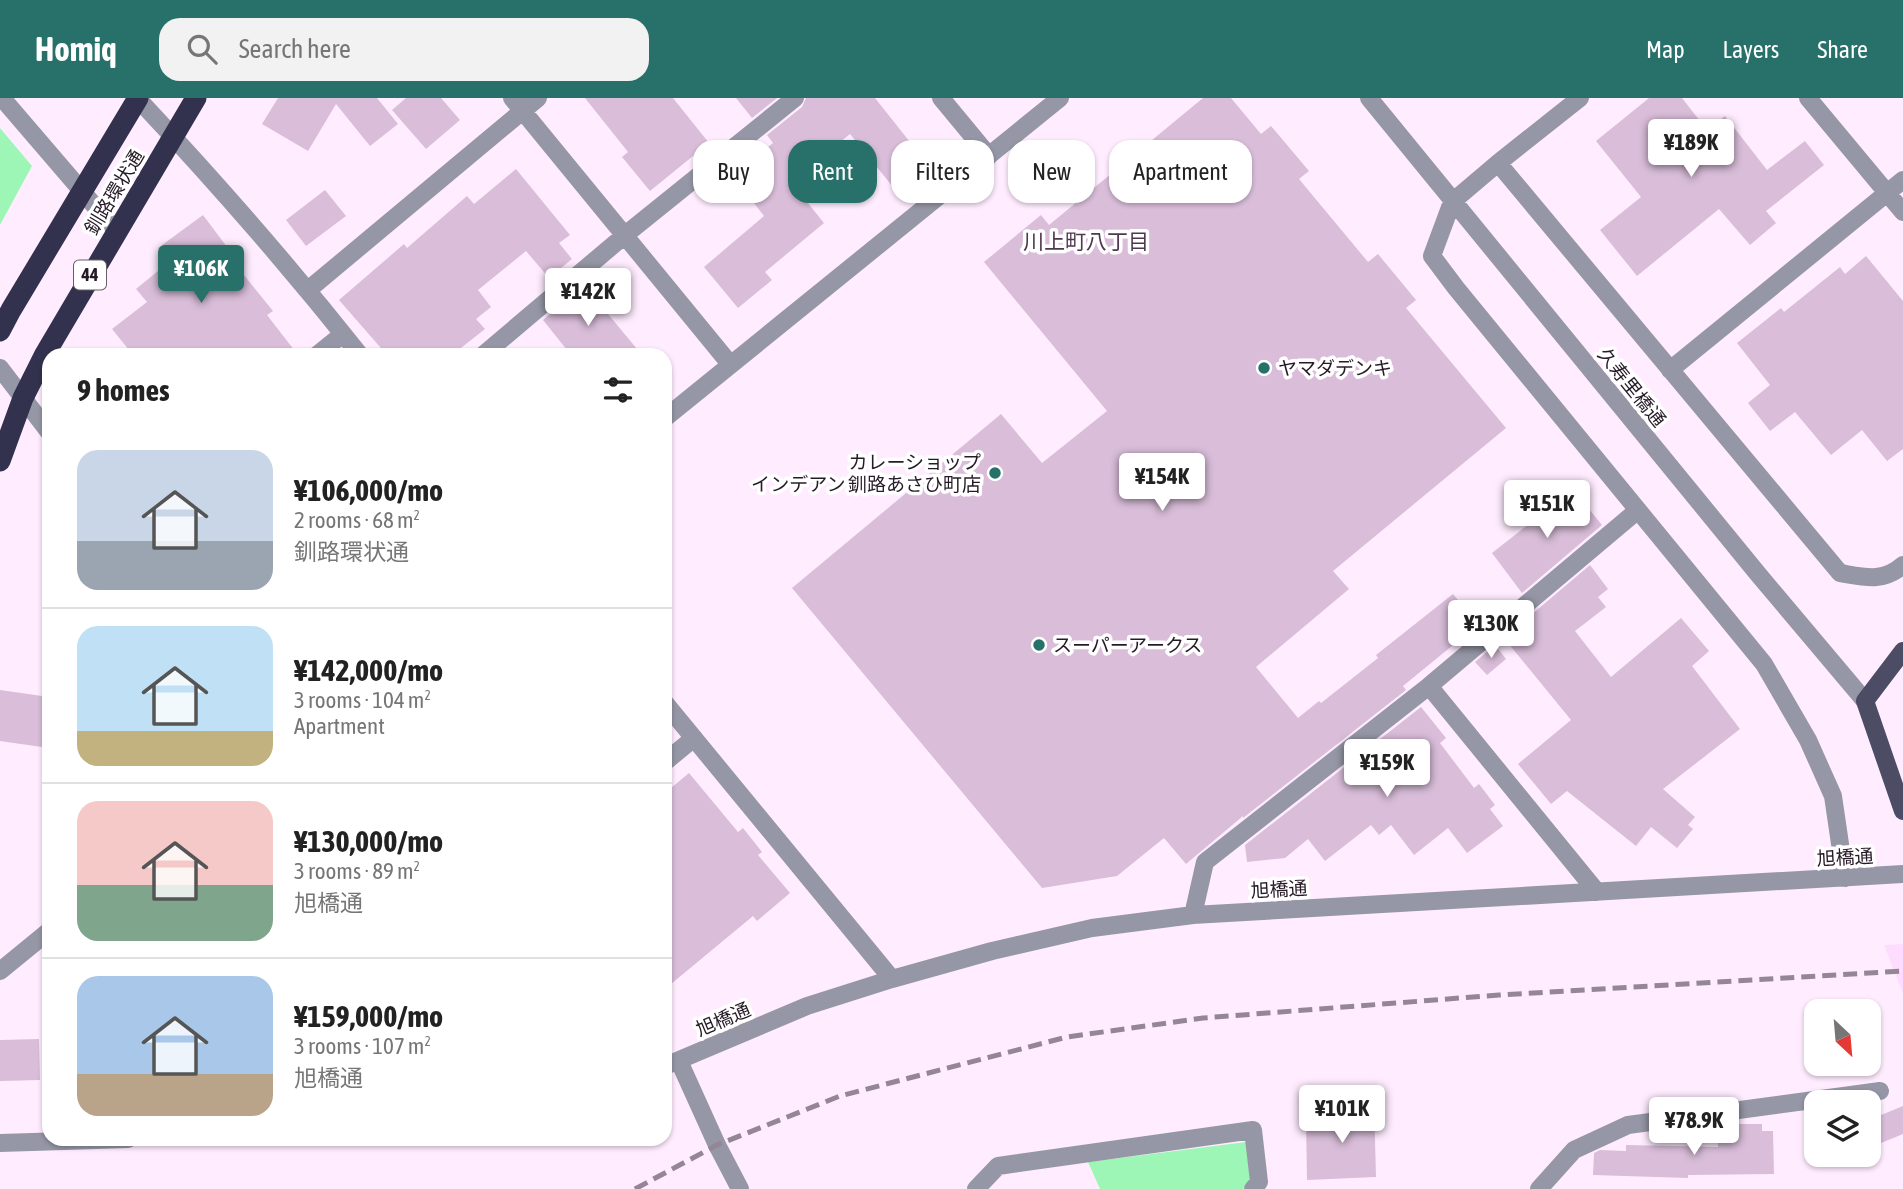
<!DOCTYPE html>
<html lang="en">
<head>
<meta charset="utf-8">
<style>
  :root { --surface:#fff; --page:#f2f2f2; --text:#222; --muted:#767676; --line:#e0e0e0; --accent:#28716b }
  body { margin:0; font-family:"Asap Condensed","Noto Sans JP",sans-serif; background:var(--page); color:var(--text); height:100vh; display:flex; flex-direction:column; font-size:26px; white-space:nowrap }
  * { box-sizing:border-box; margin:0 }
  p { font-size:23px; color:var(--muted) }
  .icon { flex:none; width:38px; height:38px; fill:none; stroke:currentColor; stroke-width:2; stroke-linecap:round; stroke-linejoin:round }
  .map { position:relative; flex:1; overflow:hidden }
  .details { position:absolute; left:42px; top:250px; width:630px; height:798px; display:flex; flex-direction:column; background:var(--surface); border-radius:21px; box-shadow:0 2px 5px #0004 }
  .details>* { flex:none }
  .guide { position:absolute; left:693px; top:42px; width:665px; height:63px; display:flex; gap:14px }
  .needle { width:46px; rotate:154deg }
  .fabs { position:absolute; left:1804px; top:901px; display:grid; gap:14px }
  .fabs a { display:grid; place-items:center; width:77px; height:77px; border-radius:14px; background:var(--surface); box-shadow:0 2px 5px #0004; font-size:35px }
  .price { position:absolute; translate:-50% -60px; padding:0 16px; border-radius:7px; background:#fff; color:#222; font-size:23px; line-height:46px; filter:drop-shadow(0 2px 4px #0008) }
  .price::after { content:''; position:absolute; left:50%; top:42px; width:21px; height:16px; margin-left:-10px; background:inherit; clip-path:polygon(0 0,100% 0,50% 100%) }
  .price.on { background:var(--accent); color:#fff }
  ul { padding:0; list-style:none }
  li { display:flex; align-items:center; gap:21px; height:175px; padding:0 35px }
  li+li { border-top:2px solid var(--line) }
  li span { display:grid; place-items:center; flex:none; width:196px; height:140px; border-radius:21px; color:#555 }
  li>.icon { margin-inline-start:auto }
  span .icon { width:84px; height:84px; fill:#fffc; stroke-width:1 }
  li b { font-size:30px }
  h2 { display:flex; justify-content:space-between; align-items:center; height:84px; padding:0 35px; font-size:30px }
  .pill { padding:0 24px; border-radius:21px; background:var(--surface); box-shadow:0 2px 5px #0004; font-size:24px; line-height:63px }
  .pill.on { background:var(--accent); color:#fff }
  header { display:flex; align-items:center; gap:42px; box-sizing:border-box; height:98px; padding:0 35px; background:var(--accent); color:#fff }
  header strong { font-size:33px }
  nav { display:flex; gap:38px; margin-inline-start:auto; font-size:24px }
  .search { width:490px; height:63px; background:var(--page); display:flex; align-items:center; gap:18px; box-sizing:border-box; padding:0 24px; border-radius:21px; color:var(--muted); font-size:26px }
  .map>svg:first-child { display:block }
  .built { fill:#fedcff }
  .green { fill:#9ef6b6 }
  .building { fill:#d9bdd9 }
  .lines { fill:none; stroke-linecap:round; stroke-linejoin:round }
  .minor { stroke:#9697a6; stroke-width:18 }
  .major { stroke:#4c4c65; stroke-width:18 }
  .highway { stroke:#33324e; stroke-width:21 }
  .rail { stroke:#958695; stroke-width:5; stroke-dasharray:14 7; stroke-linecap:butt }
  .poi-dot { fill:#28716b; stroke:#fff; stroke-width:2.5 }
  .labels { text-anchor:middle; stroke-width:7; stroke-linejoin:round; paint-order:stroke }
  .shield { fill:#fff; stroke:#665f66; stroke-width:2 }
  .shield-label { font-size:18px; font-weight:bold; fill:#251a25 }
  .street-label { font-size:19px; fill:#251a25; stroke:#fff }
  .poi-label { font-size:19px; fill:#251a25; stroke:#fff; text-anchor:start }
  .neighbourhood-label { font-size:21px; fill:#4f3850; stroke:#fff }
</style>
</head>
<body>
<header>
<strong>Homiq</strong>
<div class="search"><svg class="icon" aria-label="search" viewBox="0 0 24 24"><circle cx="10" cy="10" r="6"/><path d="M15 15l6 6"/></svg>Search here</div>
<nav><a>Map</a><a>Layers</a><a>Share</a></nav>
</header>
<div class="map">
<svg width="1903" height="1091" viewBox="0 0 1903 1091">
  <rect width="100%" height="100%" fill="#ffedff"/>
  <path class="built" d="M1903,846V896L1884,847Z"/>
  <path class="green" d="M0,30L32,68L0,127Z
    M1246,1044L1250,1083L1243,1091H1100L1088,1064Z"/>
  <path class="building" d="M278,0H377L398,26L370,48L336,6L308,53L262,26Z
    M406,0H441L460,22L426,51L392,12Z
    M585,0H673L709,45L650,93L622,59L628,54Z
    M736,0H777L752,20Z
    M806,0H875L925,63L893,89L850,36L791,84L824,125L765,174L772,182L738,210L704,169L764,118L733,78L773,45L767,37L802,9Z
    M1203,0H1231L1261,36L1271,28L1309,73L1299,81L1368,164L1378,156L1416,202L1406,210L1506,330L1333,473L1349,491L1256,569L1298,620L1319,603L1321,605L1378,560L1376,557L1453,496L1481,530L1461,546L1458,543L1403,588L1406,592L1243,720V718L1186,766L1164,740L1117,778L1042,790L792,490L1001,316L1042,365L1107,313L984,164L1041,117L1049,127Z
    M1649,0H1682L1707,32L1725,18L1767,72L1805,43L1824,67L1766,113L1776,125L1750,147L1719,111L1637,178L1600,132L1641,99L1596,43Z
    M516,71L570,137L559,145L572,161L549,180L526,153L478,192L491,209L476,221L485,231L452,257H387L339,202L404,146L407,150L467,98L474,106Z
    M325,92L346,118L306,148L286,122Z
    M203,117L227,149L223,151L273,213L267,217L298,257H133L112,231L147,204L136,191L169,164L158,150Z
    M1866,158L1903,203V351L1887,363L1862,332L1831,357L1795,314L1770,333L1748,305L1770,287L1737,245L1781,210L1784,214L1840,169L1845,176Z
    M584,187L642,257H571L543,222Z
    M1571,389L1602,427L1522,495L1492,455L1543,415L1541,413Z
    M1590,467L1608,491L1598,499L1606,509L1575,533L1611,579L1681,520L1709,553L1692,568L1740,631L1663,691L1695,719L1688,727L1693,731L1677,750L1651,729L1636,748L1567,693L1551,706L1518,666L1571,622L1504,540Z
    M1495,547L1506,561L1487,577L1475,564Z
    M0,592L49,599V650L0,643Z
    M1421,609L1446,640L1440,645L1474,690L1479,686L1495,707L1490,711L1503,728L1467,755L1448,730L1414,757L1391,727L1379,737L1371,727L1325,763L1308,741L1285,760L1247,764L1245,747Z
    M689,675L738,734L743,730L762,754L758,757L790,795L757,823L753,818L665,891V695Z
    M39,941L40,982L0,983V942Z
    M1374,1003L1376,1079L1307,1082L1306,1020L1349,1019L1348,1004Z
    M1903,1008V1036L1869,1050V1022Z
    M1735,1026H1762V1033H1773L1774,1076L1688,1077V1080L1593,1077L1594,1055L1600,1052L1626,1053V1047L1718,1049V1034H1735Z"/>
  <g class="lines">
    <path class="minor" d="M2,0L117,134
      M512,0L730,266
      M941,0L989,58
      M1369,0L1758,476L1865,603
      M1580,0L1498,65L1452,104L1432,158L1456,190L1764,566L1808,642L1833,698L1845,780
      M1808,0L1903,114
      M138,1C215,83 290,169 360,257
      M1498,65L1840,475C1864,479 1883,485 1903,467
      M308,192L538,0
      M317,257L343,236
      M483,257L625,137L795,0
      M0,270L49,334
      M1670,272L1903,82
      M665,320L1060,0
      M1429,588L1638,412
      M665,605L892,881
      M665,664L694,640
      M1193,817L1205,764L1429,588L1597,794
      M0,873L49,833
      M679,963L717,1047L740,1091
      M665,968L807,908L892,881L992,853L1092,830L1193,817L1903,776
      M0,1045L128,1041
      M976,1091L998,1068L1253,1032L1259,1084L1253,1091
      M1539,1091L1574,1052L1628,1027L1880,993"/>
    <path class="major" d="M1903,553L1865,603L1903,713"/>
    <path class="highway" d="M0,233L11,212L138,0
      M0,363L23,300L45,256L196,0"/>
    <path class="rail" d="M635,1091L717,1047L840,998L1067,939L1203,920L1499,897L1903,873"/>
  </g>
  <g class="poi-dot">
    <circle cx="1264" cy="270" r="7"/>
    <circle cx="995" cy="375" r="7"/>
    <circle cx="1039" cy="547" r="7"/>
  </g>
  <g class="labels">
    <rect class="shield" x="74" y="162.5" width="32" height="29" rx="5"/>
    <g class="shield-label">
      <text x="90" y="183">44</text>
    </g>
    <g class="street-label">
      <text transform="translate(114 94) rotate(-59)" y="7">釧路環状通</text>
      <text transform="translate(1632 289) rotate(51)" y="7">久寿里橋通</text>
      <text transform="translate(1845 759) rotate(-3)" y="7">旭橋通</text>
      <text transform="translate(1279 791) rotate(-3)" y="7">旭橋通</text>
      <text transform="translate(723 921) rotate(-23)" y="7">旭橋通</text>
    </g>
    <g class="poi-label">
      <text x="1278" y="277">ヤマダデンキ</text>
      <text x="981" y="371" text-anchor="end">カレーショップ<tspan x="981" dy="22">インデアン 釧路あさひ町店</tspan></text>
      <text x="1053" y="554">スーパーアークス</text>
    </g>
    <g class="neighbourhood-label">
      <text x="1086" y="151">川上町八丁目</text>
    </g>
  </g>
</svg>
<div class="fabs">
<a><svg class="needle" viewBox="-14 -14 28 28"><path d="M0-13l5 13h-10z" fill="#e53935"/><path d="M0 13l5-13h-10z" fill="#767676"/></svg></a>
<a><svg class="icon" aria-label="layers" viewBox="0 0 24 24"><path d="M12 4l9 5-9 5-9-5zM3 14l9 5 9-5"/></svg></a>
</div>
<b class="price" style="left:1691px;top:81px">¥189K</b>
<b class="price on" style="left:201px;top:207px">¥106K</b>
<b class="price" style="left:588px;top:230px">¥142K</b>
<b class="price" style="left:1162px;top:415px">¥154K</b>
<b class="price" style="left:1547px;top:442px">¥151K</b>
<b class="price" style="left:1491px;top:562px">¥130K</b>
<b class="price" style="left:1387px;top:701px">¥159K</b>
<b class="price" style="left:1342px;top:1047px">¥101K</b>
<b class="price" style="left:1694px;top:1059px">¥78.9K</b>
<div class="guide">
<a class="pill">Buy</a>
<a class="pill on">Rent</a>
<a class="pill">Filters</a>
<a class="pill">New</a>
<a class="pill">Apartment</a>
</div>
<section class="details">
<h2>9 homes<svg class="icon" aria-label="filters" viewBox="0 0 24 24"><path d="M4 7h16M4 17h16"/><circle cx="9" cy="7" r="2"/><circle cx="15" cy="17" r="2"/></svg></h2>
<ul>
<li><span style="background:linear-gradient(#c9d6e8 65%,#9aa5b1 0)"><svg class="icon" aria-label="home" viewBox="0 0 24 24"><path d="M3 11l9-7 9 7M6 9v11h12V9"/></svg></span><div><b>¥106,000/mo</b><p>2 rooms · 68 m²</p><p>釧路環状通</p></div></li>
<li><span style="background:linear-gradient(#bfe0f5 75%,#c2b280 0)"><svg class="icon" aria-label="home" viewBox="0 0 24 24"><path d="M3 11l9-7 9 7M6 9v11h12V9"/></svg></span><div><b>¥142,000/mo</b><p>3 rooms · 104 m²</p><p>Apartment</p></div></li>
<li><span style="background:linear-gradient(#f6c9c9 60%,#7fa58c 0)"><svg class="icon" aria-label="home" viewBox="0 0 24 24"><path d="M3 11l9-7 9 7M6 9v11h12V9"/></svg></span><div><b>¥130,000/mo</b><p>3 rooms · 89 m²</p><p>旭橋通</p></div></li>
<li><span style="background:linear-gradient(#a9c7e8 70%,#b9a48a 0)"><svg class="icon" aria-label="home" viewBox="0 0 24 24"><path d="M3 11l9-7 9 7M6 9v11h12V9"/></svg></span><div><b>¥159,000/mo</b><p>3 rooms · 107 m²</p><p>旭橋通</p></div></li>
</ul>
</section>
</div>
</body>
</html>
